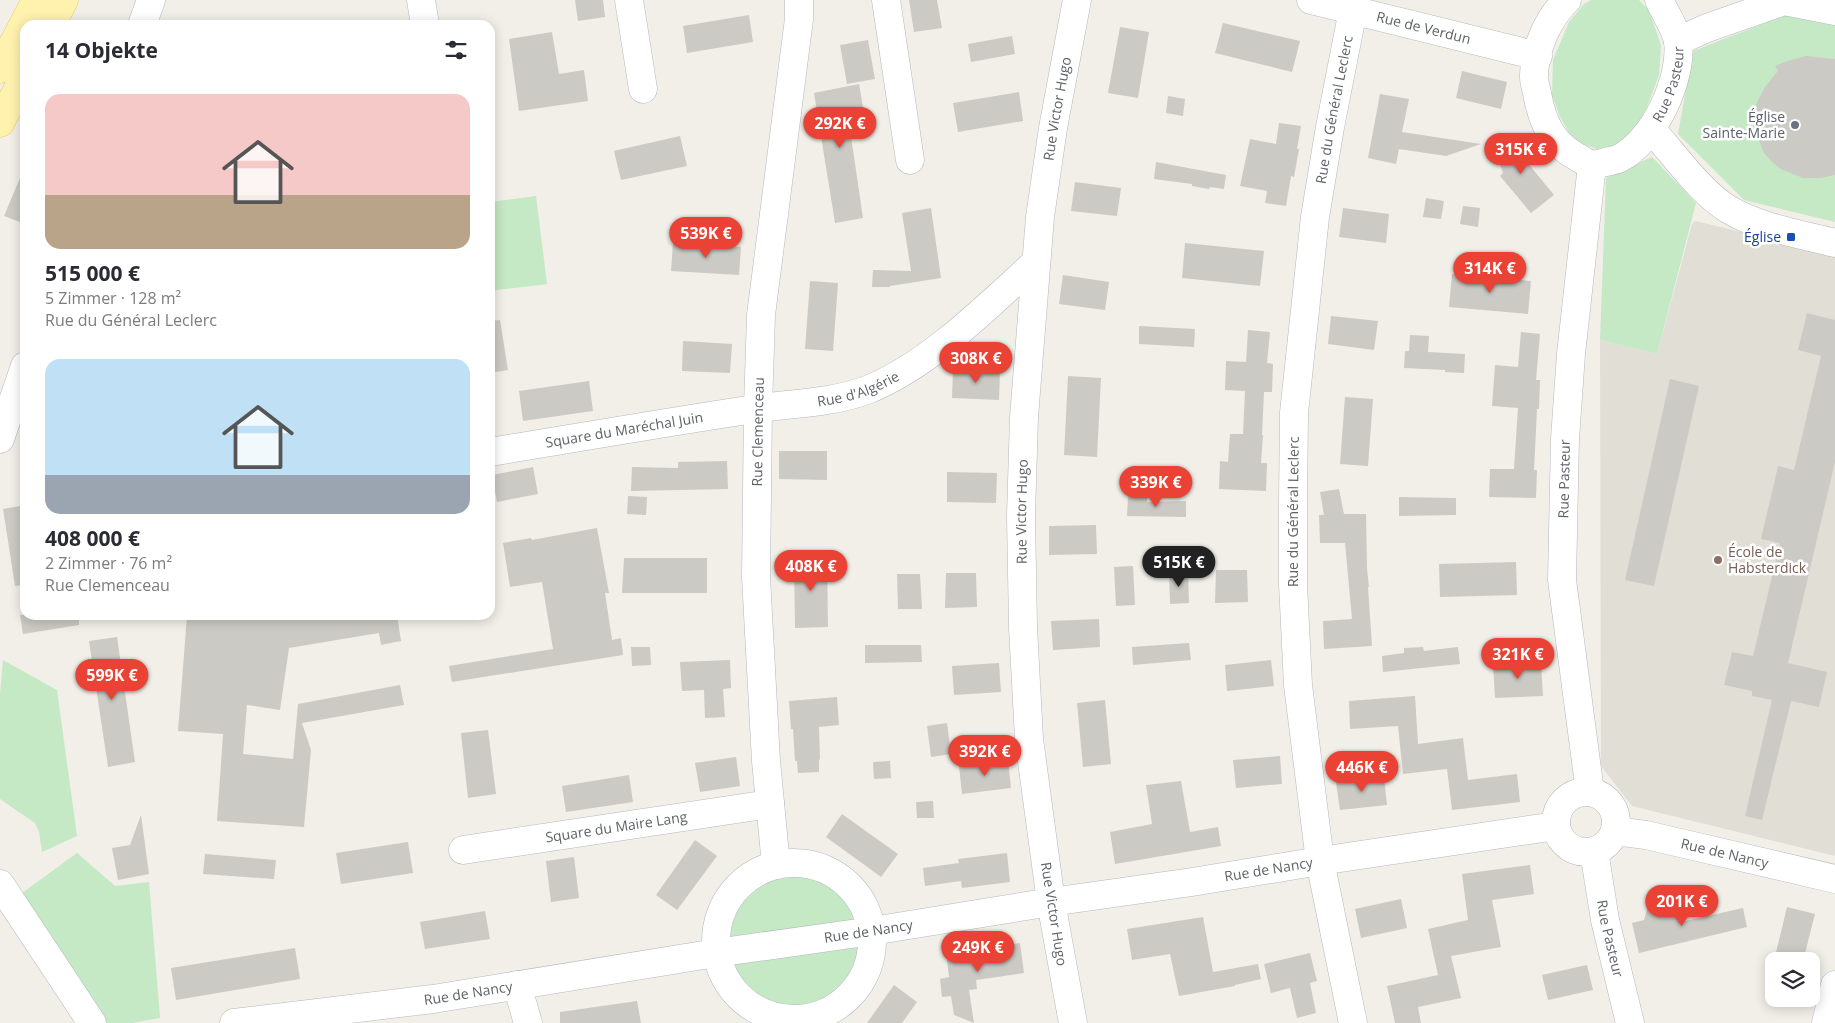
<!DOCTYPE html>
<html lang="de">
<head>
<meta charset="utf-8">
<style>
  :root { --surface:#fff; --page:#f7f7f7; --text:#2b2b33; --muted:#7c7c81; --accent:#ea4335 }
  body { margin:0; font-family:"Open Sans",sans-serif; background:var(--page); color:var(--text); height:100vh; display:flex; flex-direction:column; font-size:19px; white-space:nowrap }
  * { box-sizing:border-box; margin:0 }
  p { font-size:16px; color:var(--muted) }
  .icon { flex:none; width:28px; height:28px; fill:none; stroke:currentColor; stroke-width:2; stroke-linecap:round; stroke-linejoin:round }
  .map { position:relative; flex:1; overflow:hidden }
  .drawer { position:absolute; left:20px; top:20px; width:475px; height:600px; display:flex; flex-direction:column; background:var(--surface); border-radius:15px; box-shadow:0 2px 12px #0003 }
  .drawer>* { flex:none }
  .fabs { position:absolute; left:1765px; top:952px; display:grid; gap:10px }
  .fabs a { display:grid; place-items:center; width:55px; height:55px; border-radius:10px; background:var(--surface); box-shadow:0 2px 12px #0003; font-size:25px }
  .price { position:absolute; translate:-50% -42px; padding:0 11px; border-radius:18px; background:var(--accent); color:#fff; font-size:16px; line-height:32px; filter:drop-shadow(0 1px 2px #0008) }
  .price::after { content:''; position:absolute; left:50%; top:30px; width:15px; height:11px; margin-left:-8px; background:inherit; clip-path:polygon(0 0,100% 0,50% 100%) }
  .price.current { background:#222; color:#fff }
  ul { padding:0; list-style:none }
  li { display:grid; align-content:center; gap:10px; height:265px; padding:0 25px }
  li span { display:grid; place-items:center; height:155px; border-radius:15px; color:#555 }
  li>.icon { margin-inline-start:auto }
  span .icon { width:90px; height:90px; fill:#fffc; stroke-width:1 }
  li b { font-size:21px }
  h2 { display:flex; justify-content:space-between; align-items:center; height:60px; padding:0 25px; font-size:21px }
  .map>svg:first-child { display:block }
  .education { fill:#e1ded6 }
  .green { fill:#c5e8c5 }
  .building { fill:#cccac5 }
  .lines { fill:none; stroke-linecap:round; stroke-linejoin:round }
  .minor-casing { stroke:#b5b8bc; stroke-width:29 }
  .major-casing { stroke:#f2c960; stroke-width:29 }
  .minor { stroke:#fff; stroke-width:28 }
  .major { stroke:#fff2af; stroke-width:28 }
  .worship-dot { fill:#6b7280; stroke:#fff; stroke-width:2 }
  .transit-dot { fill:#1a4fb4; stroke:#fff; stroke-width:2 }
  .education-dot { fill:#8d6e63; stroke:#fff; stroke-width:2 }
  .labels { text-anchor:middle; stroke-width:5; stroke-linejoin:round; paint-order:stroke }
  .street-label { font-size:14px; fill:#5f6368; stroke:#fff }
  .worship-label { font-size:14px; fill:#5b616d; stroke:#fff; text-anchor:end }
  .transit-label { font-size:14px; fill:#164399; stroke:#fff; text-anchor:end }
  .education-label { font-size:14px; fill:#785e54; stroke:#fff; text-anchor:start }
</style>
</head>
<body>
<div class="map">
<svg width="1835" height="1023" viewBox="0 0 1835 1023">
  <rect width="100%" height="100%" fill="#f1efe8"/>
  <path class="education" d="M1695,221L1835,254V856L1632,806L1601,766L1600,340L1657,354L1692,224Z"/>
  <path class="green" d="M1591,0H1639L1649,11L1661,45L1659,75L1647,107L1635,129L1617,145L1597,149L1574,141L1560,117L1552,95L1553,60L1569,22L1584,4Z
    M1786,15L1835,26V222L1744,200L1678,134L1693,51Z
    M1652,157L1696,203L1657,354L1600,340L1606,178Z
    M536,196L547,284L490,291V202Z
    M3,660L57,690L77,836L42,852L39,832L35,823L0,799V694Z
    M77,853L115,886L149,882L160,1018L132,1023H103L18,896Z
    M730 941a64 64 0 1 1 128 0a64 64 0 1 1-128 0Z"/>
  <path class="building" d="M575,0H603L605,17L578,21Z
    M909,0H937L942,28L914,32Z
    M749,15L753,42L687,53L683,26Z
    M1223,23L1300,41L1292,72L1215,53Z
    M1120,27L1149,32L1138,98L1108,93Z
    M552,32L559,74L584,70L588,101L519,111L509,39Z
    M1012,36L1015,54L971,62L968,44Z
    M868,40L875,79L847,84L840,45Z
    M1806,56L1835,59V175L1820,178H1803L1781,169L1772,162L1764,153L1755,131V113L1757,102L1765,87L1778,71L1775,66L1788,61Z
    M1462,71L1507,82L1501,109L1456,98Z
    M859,84L864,113L848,116L863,218L835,223L814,93Z
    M1019,92L1023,121L958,132L953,103Z
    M1380,94L1409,99L1402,132L1481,144L1446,156L1399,149L1396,164L1368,158Z
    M1168,96L1185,99L1183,116L1166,113Z
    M1279,123L1301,126L1297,149H1299L1294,177L1291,176L1286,206L1265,203L1267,191L1240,186L1250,139L1276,144Z
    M1510,135L1513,145L1554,195L1531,213L1500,176L1503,173L1492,141Z
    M680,136L687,166L621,180L614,151Z
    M1156,162L1226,175L1224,189L1210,187L1209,189L1192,186V184L1154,179Z
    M25,166V224L4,216Z
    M1075,182L1121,188L1117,216L1071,211Z
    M1426,198L1444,201L1441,219L1423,217Z
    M1463,206L1480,208L1478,227L1460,224Z
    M931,208L941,278L890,286V287H872L873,270L911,271L902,213Z
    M1343,208L1389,214L1386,243L1339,237Z
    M673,242L741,247L739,275L671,271Z
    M1185,243L1264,251L1260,286L1182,278Z
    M1452,274L1531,281L1528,314L1449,307Z
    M1063,275L1109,282L1105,310L1059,304Z
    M810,281L838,283L833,351L805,349Z
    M1807,313L1835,320V462L1788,663L1827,672L1819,707L1791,701L1762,820L1745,816L1772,700L1752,696V691L1724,685L1732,652L1753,656L1780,543L1761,539L1778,466L1794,470L1821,356L1798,350Z
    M1331,316L1378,321L1374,350L1328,344Z
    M500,320L508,370L490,373V321Z
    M1139,326L1195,329L1194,347L1139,344Z
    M1248,330L1270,332L1267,363L1273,364L1272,392H1264L1262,435H1263L1261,463H1267L1266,491L1219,489L1220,461L1228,462L1230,434H1243L1245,391L1225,390L1226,361L1246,362Z
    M1521,332L1540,334L1536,380H1540L1539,409H1537L1534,470H1537L1536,498L1489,497L1490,469H1514L1518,408L1492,406L1495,365L1518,367Z
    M1410,335L1429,336L1428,352L1465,354L1464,373L1445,372V370L1404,368L1405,351H1409Z
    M683,341L732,344L730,373L682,371Z
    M953,369L1000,371L999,400L952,398Z
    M1068,376L1101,378L1097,457L1064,455Z
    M1670,379L1699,386L1654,586L1625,580Z
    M589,381L593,411L523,421L519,391Z
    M1345,397L1373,399L1368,466L1340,464Z
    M779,451H827V480L779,479Z
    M727,461L728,489L631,491L632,467L678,468V462Z
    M533,467L538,494L497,502L492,475Z
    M947,472L997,473L996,503L947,502Z
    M1339,489L1344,514H1366L1367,569L1369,587H1368L1372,646L1324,649L1323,621L1352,619L1345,543H1320L1319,515H1324L1320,492Z
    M628,496L647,497L646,515L627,514Z
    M1128,497L1147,498V502L1186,501V517L1127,516Z
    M1399,497L1456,498V515L1399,516Z
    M25,505V585L15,586L3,509Z
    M1096,525L1097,554L1049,555V526Z
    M597,528L609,593H605L612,640L621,638L623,655L452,682L449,666L553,649L542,582L510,587L503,543L531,538L532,540Z
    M827,555L828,627L795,628L794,556Z
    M624,558H707V593H622Z
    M1516,562L1517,595L1440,597L1439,564Z
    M1133,566L1135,605L1116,606L1114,567Z
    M1216,570H1247L1248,602L1215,603Z
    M1188,571L1189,603L1170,604L1169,572Z
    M946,573H976L977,607L945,608Z
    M897,574H920L922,609H898Z
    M20,615H79V625L23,634Z
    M235,615H397L401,641L381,645L379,633L289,648L280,710L247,705L243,754L293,759L298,704L400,685L404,705L302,723L311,750L304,827L217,821L223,734L178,731L187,616L235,619Z
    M1099,619L1100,647L1053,650L1051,621Z
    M117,637L135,762L108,767L89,641Z
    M1189,643L1191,660L1133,665L1132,647Z
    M865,645H921L922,662L865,663Z
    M631,647H650L651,665L632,666Z
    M1423,647L1424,651L1458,647L1460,664L1383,672L1382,656L1404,653V648Z
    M730,660L731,688L723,689L725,717L705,718L704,690L682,691L680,662Z
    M1271,660L1274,686L1227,691L1225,665Z
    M1541,662L1543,696L1495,698L1493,665Z
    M999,663L1001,692L954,695L952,666Z
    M1415,696L1418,744L1463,738L1468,780L1517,774L1520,802L1452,810L1447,769L1403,774L1398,726L1350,729L1349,701Z
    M837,697L839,725L819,727L820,759L819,760V772L798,773L797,761H795L793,729H791L789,701Z
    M1105,700L1111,764L1083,767L1077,703Z
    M947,723L951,754L931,757L927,726Z
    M488,730L496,794L468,798L461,733Z
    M1280,756L1282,784L1236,788L1233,760Z
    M736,757L740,786L700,792L695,763Z
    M1008,760L1011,788L962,794L959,766Z
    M890,761L891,778L874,779L873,762Z
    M629,775L633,802L566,812L562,786Z
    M1384,777L1387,805L1340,810L1336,782Z
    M1181,781L1190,832L1218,827L1221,846L1115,864L1110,832L1152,824L1146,785Z
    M933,801L934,818H917L916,802Z
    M842,814L898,854L881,877L826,837Z
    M141,815L149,874L118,880L112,848L130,845Z
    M695,840L717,856L677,910L656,895Z
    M408,842L413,873L341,884L336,853Z
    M1007,853L1010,882L962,888L961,881L925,886L923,868L959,863L958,859Z
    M205,854L276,860L274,879L203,874Z
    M574,857L579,898L551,902L546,861Z
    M1530,865L1534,894L1492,900L1501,947L1451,956L1461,998L1418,1007L1421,1023H1395L1387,986L1438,975L1428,929L1468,920L1462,874Z
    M1401,899L1407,928L1361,938L1355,909Z
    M1658,902L1670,914L1678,912L1681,922L1743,908L1747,927L1639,953L1632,923L1644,920L1648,906Z
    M1787,907L1815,914L1803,961H1774Z
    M485,911L490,939L425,949L420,922Z
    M1203,917L1213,972L1258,964L1261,979L1235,985V986L1179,996L1170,954L1132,960L1127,929Z
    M1020,943L1024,973L976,980L977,989L969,990L974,1023L954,1015L951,996L942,997L940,979L949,977L946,953Z
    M295,948L300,979L176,1000L171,968Z
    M1310,953L1317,981L1310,983L1316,1013L1297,1018L1290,988L1271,993L1264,964Z
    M1587,965L1593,990L1548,1000L1542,975Z
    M894,985L917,1002L902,1023H867Z
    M637,1001L641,1023H560V1012Z"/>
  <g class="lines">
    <defs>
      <g id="minor">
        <path d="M421,0L425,25"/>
        <path d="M629,0L643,89"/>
        <path d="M886,0L910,160"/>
        <path id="s1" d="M1311,0L1538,56"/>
        <path id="s2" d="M1567,0C1548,18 1535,48 1534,75C1533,80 1536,87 1537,93C1542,121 1551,143 1577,157C1581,159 1586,163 1591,164C1595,165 1601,163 1606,162C1610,161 1616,160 1620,158C1654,141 1683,78 1678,41C1675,27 1665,13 1659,0"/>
        <path d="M142,25L151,0"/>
        <path d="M1678,41L1707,28L1784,1L1835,11"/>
        <path d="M1651,129C1674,154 1700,192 1728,209C1757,227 1803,235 1835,243"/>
        <path d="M0,439L25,366"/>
        <path id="s3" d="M490,452C576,438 662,423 748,410C788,403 829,404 867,390C928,366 988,306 1036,262"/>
        <circle cx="1586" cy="822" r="30"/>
        <path id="s4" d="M1590,792L1562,580L1565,439L1571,354L1592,165"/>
        <path id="s5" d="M1615,831L1646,835L1835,879"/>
        <path id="s6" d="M463,850L770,804"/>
        <path id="s7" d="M1594,851L1605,920L1630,1023"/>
        <circle cx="794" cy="941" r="78"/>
        <path id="s8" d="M776,865L766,761L756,577L758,408L761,315L799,19V0"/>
        <path d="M0,884L92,1023"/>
        <path d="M517,985L528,1023"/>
        <path id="s9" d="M234,1023L433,999L716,953L872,931L1051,902L1192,882L1320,861L1556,826"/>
        <path id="s10" d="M1073,1023L1051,902L1029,739L1023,627L1021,516L1024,417L1040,217L1053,128L1077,0"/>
        <path id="s11" d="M1353,1023L1320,861L1298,685L1293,584V503L1294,413L1315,217L1330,127L1355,0"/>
        <path d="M1826,1023L1835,985"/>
      </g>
      <path id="major" d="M51,25L64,0
        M0,69L36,0
        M0,123L25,75"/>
    </defs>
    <use href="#minor" class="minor-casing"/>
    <use href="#major" class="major-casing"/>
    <use href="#minor" class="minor"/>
    <use href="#major" class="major"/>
  </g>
  <circle class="worship-dot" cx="1795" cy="125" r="5"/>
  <rect class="transit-dot" x="1786" y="232" width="10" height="10" rx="2.5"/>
  <circle class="education-dot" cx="1718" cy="560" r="5"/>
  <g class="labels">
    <g class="street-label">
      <text dy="5" stroke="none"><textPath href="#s1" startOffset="116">Rue de Verdun</textPath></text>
      <text dy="5" stroke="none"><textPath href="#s2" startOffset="318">Rue Pasteur</textPath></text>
      <text dy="5" stroke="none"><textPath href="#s10" startOffset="920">Rue Victor Hugo</textPath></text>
      <text dy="5" stroke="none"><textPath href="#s11" startOffset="921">Rue du Général Leclerc</textPath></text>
      <text dy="5" stroke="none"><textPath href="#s3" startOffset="374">Rue d'Algérie</textPath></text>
      <text dy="5" stroke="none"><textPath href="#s3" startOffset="136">Square du Maréchal Juin</textPath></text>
      <text dy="5" stroke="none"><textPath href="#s8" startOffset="434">Rue Clemenceau</textPath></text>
      <text dy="5" stroke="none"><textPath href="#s4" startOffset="315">Rue Pasteur</textPath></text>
      <text dy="5" stroke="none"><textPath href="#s10" startOffset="515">Rue Victor Hugo</textPath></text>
      <text dy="5" stroke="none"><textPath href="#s11" startOffset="516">Rue du Général Leclerc</textPath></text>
      <text dy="5" stroke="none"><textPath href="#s6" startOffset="155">Square du Maire Lang</textPath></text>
      <text dy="5" stroke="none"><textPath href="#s5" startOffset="112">Rue de Nancy</textPath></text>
      <text dy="5" stroke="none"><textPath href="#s9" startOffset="1046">Rue de Nancy</textPath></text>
      <text transform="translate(1054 914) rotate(81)" y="5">Rue Victor Hugo</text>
      <text dy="5" stroke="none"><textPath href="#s9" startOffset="641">Rue de Nancy</textPath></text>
      <text dy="5" stroke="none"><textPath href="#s7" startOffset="89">Rue Pasteur</textPath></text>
      <text dy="5" stroke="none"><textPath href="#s9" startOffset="236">Rue de Nancy</textPath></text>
    </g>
    <g class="worship-label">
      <text x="1785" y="122">Église<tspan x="1785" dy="16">Sainte-Marie</tspan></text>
    </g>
    <g class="transit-label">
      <text x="1781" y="242">Église</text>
    </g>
    <g class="education-label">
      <text x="1728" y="557">École de<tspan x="1728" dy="16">Habsterdick</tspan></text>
    </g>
  </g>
</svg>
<div class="fabs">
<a><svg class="icon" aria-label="layers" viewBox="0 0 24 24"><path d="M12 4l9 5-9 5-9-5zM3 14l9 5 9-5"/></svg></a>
</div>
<b class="price" style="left:840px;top:149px">292K €</b>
<b class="price" style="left:1521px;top:175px">315K €</b>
<b class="price" style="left:706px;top:259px">539K €</b>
<b class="price" style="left:1490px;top:294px">314K €</b>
<b class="price" style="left:976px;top:384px">308K €</b>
<b class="price" style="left:1156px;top:508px">339K €</b>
<b class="price current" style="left:1179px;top:588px">515K €</b>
<b class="price" style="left:811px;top:592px">408K €</b>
<b class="price" style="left:1518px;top:680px">321K €</b>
<b class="price" style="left:112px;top:701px">599K €</b>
<b class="price" style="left:985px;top:777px">392K €</b>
<b class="price" style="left:1362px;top:793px">446K €</b>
<b class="price" style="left:1682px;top:927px">201K €</b>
<b class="price" style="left:978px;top:973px">249K €</b>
<section class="drawer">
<h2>14 Objekte<svg class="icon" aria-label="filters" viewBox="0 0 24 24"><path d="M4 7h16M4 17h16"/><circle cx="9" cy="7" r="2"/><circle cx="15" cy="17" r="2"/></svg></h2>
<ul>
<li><span style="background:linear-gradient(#f6c9c9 65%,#b9a48a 0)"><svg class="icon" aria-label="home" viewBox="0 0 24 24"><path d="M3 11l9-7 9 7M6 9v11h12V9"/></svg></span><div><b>515 000 €</b><p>5 Zimmer · 128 m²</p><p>Rue du Général Leclerc</p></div></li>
<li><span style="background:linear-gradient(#bfe0f5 75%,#9aa5b1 0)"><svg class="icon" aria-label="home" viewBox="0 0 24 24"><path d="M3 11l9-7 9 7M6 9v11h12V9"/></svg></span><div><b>408 000 €</b><p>2 Zimmer · 76 m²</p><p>Rue Clemenceau</p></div></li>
</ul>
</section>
</div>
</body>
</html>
